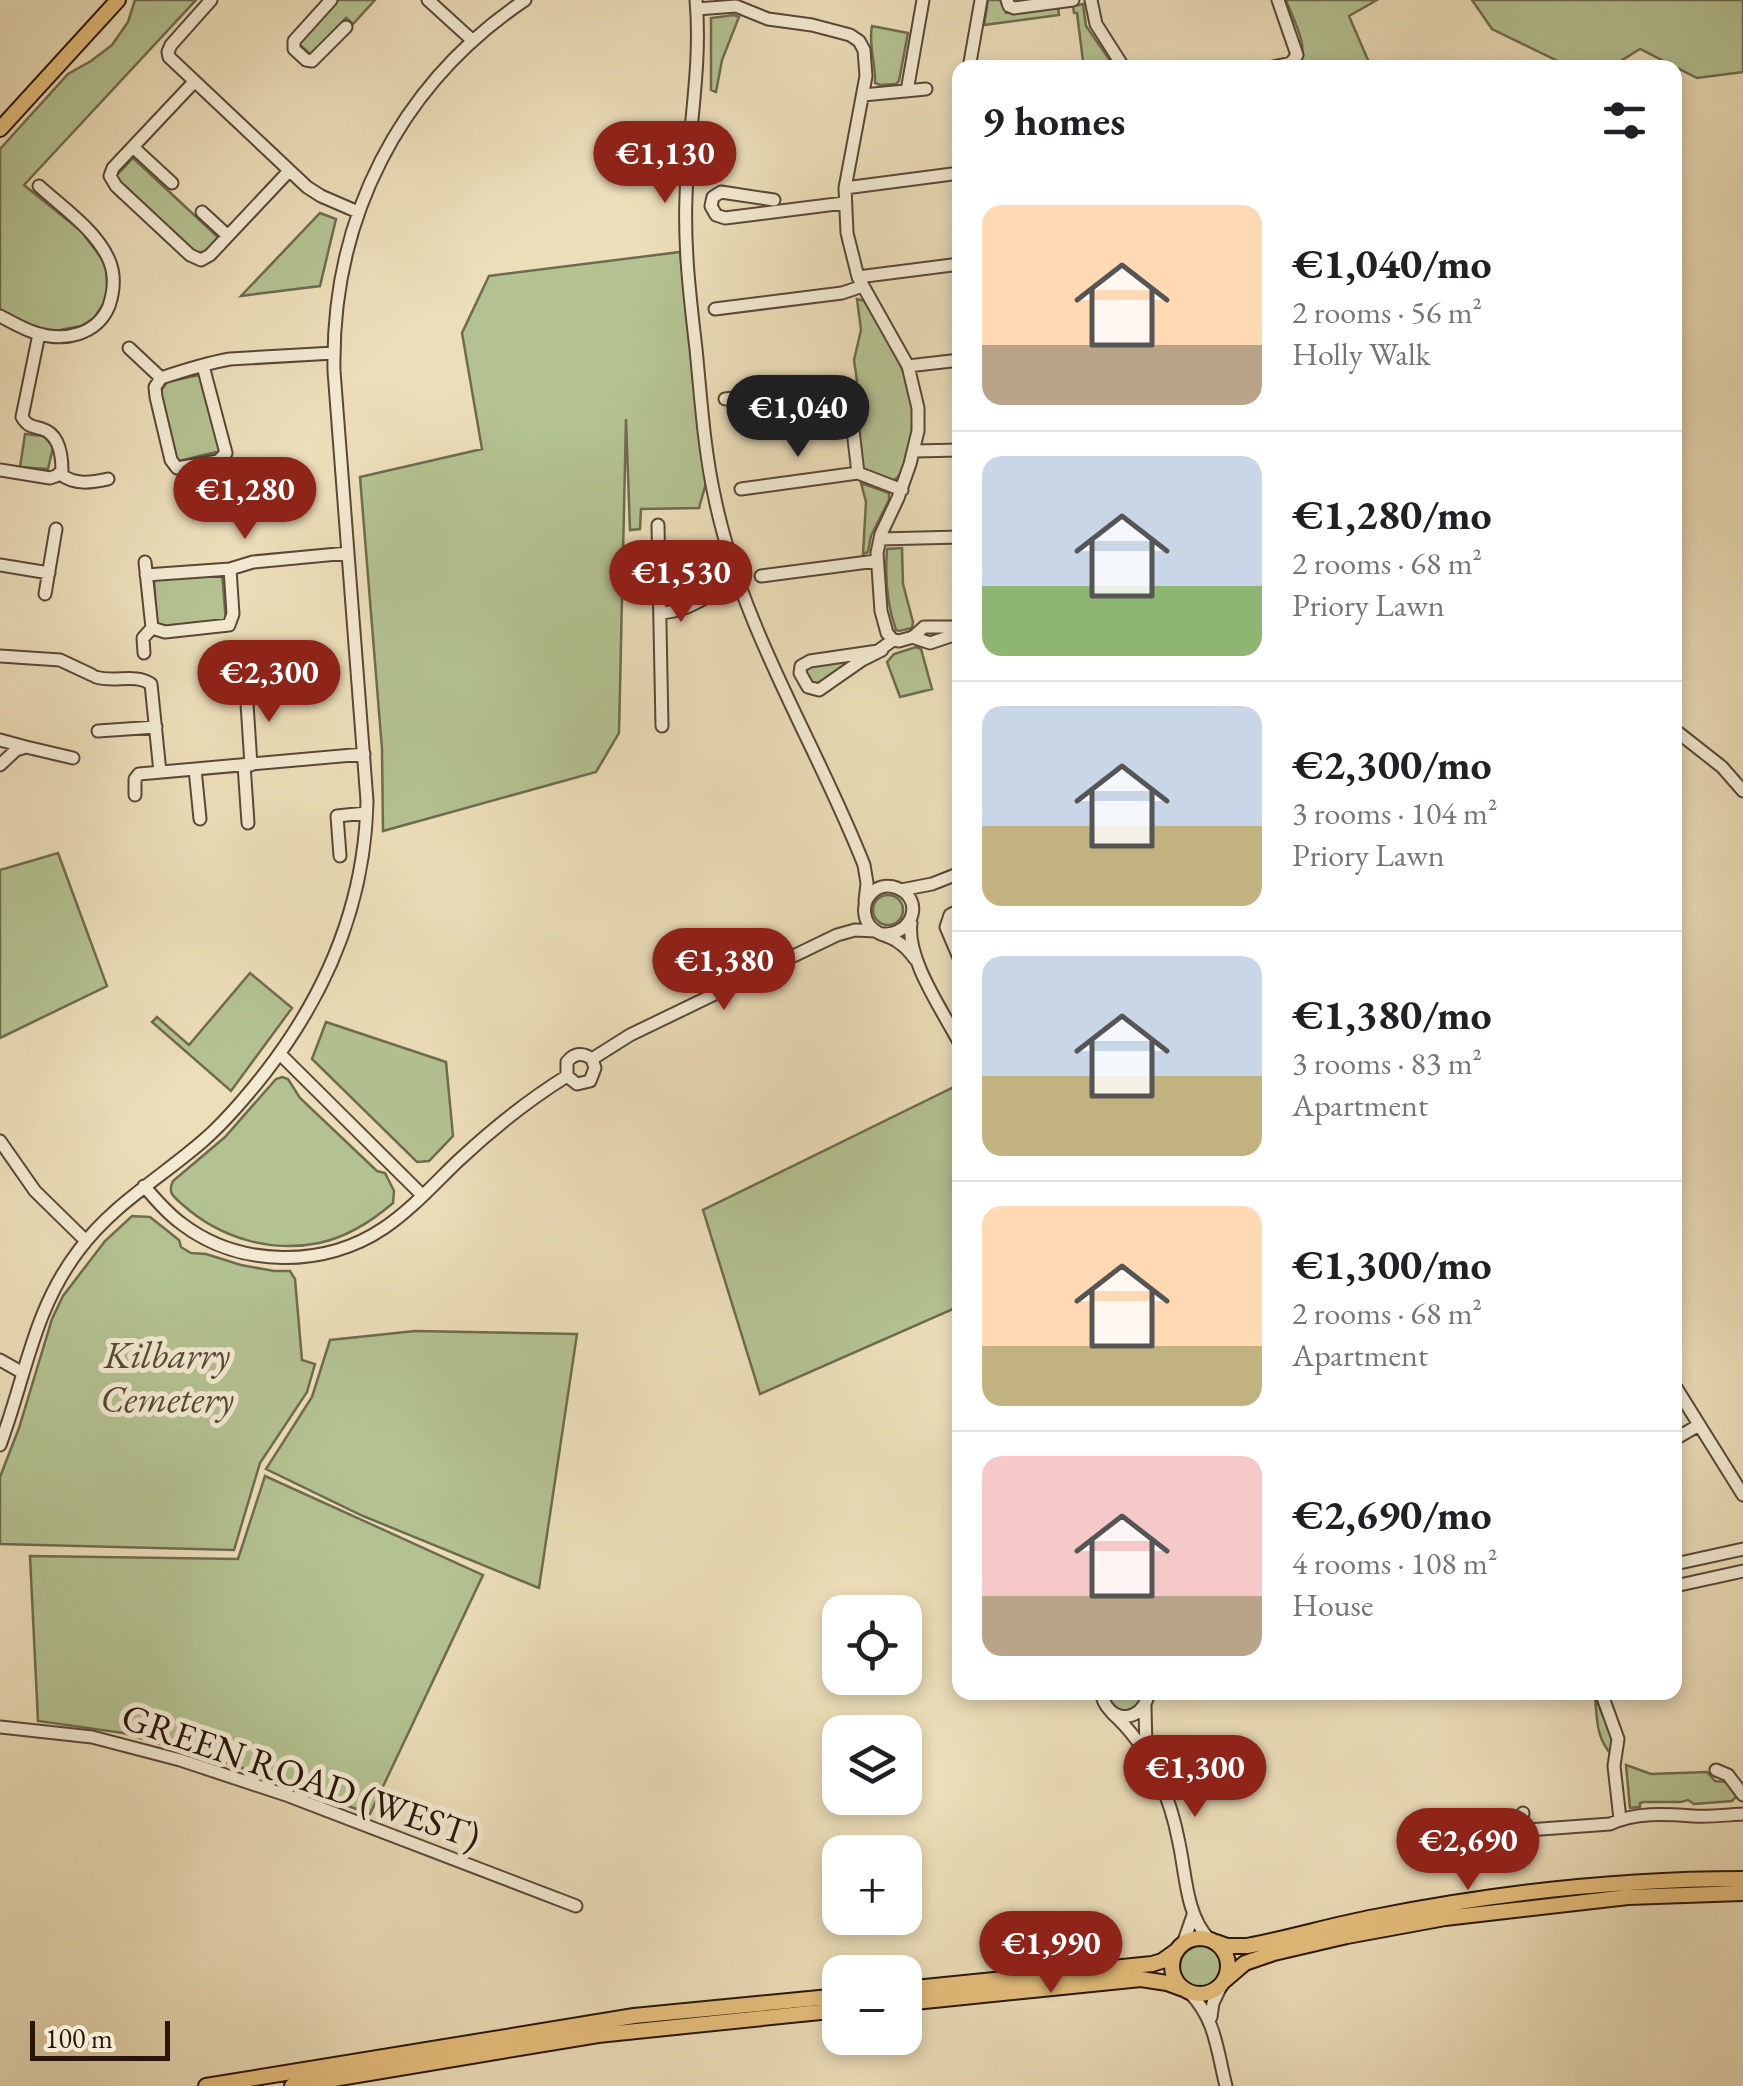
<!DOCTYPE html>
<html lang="en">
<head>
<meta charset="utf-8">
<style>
  :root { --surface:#fff; --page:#f2f2f2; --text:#202124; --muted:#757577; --line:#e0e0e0; --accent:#8f2418 }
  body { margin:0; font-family:"EB Garamond",serif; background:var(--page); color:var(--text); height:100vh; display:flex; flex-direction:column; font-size:38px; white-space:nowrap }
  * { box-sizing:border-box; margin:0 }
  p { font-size:32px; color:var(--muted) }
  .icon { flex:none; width:55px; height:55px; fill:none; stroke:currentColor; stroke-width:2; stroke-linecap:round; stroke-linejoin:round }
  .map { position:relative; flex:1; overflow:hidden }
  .details { position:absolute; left:952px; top:60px; width:730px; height:1640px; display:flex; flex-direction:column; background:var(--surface); border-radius:20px; box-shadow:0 5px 15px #0003 }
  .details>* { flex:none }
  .fabs { position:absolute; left:822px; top:1595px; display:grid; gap:20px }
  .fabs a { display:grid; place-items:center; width:100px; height:100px; border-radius:20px; background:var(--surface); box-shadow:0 5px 15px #0003; font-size:50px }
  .scale { position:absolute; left:30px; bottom:25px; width:140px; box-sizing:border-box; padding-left:10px; border:5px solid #29150b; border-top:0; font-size:28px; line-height:35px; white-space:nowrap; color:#29150b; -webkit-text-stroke:8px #f3ead2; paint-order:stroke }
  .price { position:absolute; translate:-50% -85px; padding:0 22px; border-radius:35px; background:var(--accent); color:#fff; font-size:32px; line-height:65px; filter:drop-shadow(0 2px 5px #0008) }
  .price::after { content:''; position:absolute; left:50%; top:60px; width:30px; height:22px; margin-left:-15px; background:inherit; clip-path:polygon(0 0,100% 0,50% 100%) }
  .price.active { background:#222; color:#fff }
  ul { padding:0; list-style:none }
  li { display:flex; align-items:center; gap:30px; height:250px; padding:0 30px }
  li+li { border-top:2px solid var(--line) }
  li span { display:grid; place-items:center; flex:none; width:280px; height:200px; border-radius:20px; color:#555 }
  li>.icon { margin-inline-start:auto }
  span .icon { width:120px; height:120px; fill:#fffc; stroke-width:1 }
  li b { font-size:42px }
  h2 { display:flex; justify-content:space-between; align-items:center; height:120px; padding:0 30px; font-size:42px }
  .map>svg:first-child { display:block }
  .green { fill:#b4c291; stroke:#6e6c4e; stroke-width:2.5 }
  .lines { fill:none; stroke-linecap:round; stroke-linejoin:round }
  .minor-casing { stroke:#5a4736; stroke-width:15 }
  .major-casing { stroke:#29150b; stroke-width:18 }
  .minor { stroke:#f3ead2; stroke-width:11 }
  .major { stroke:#e6bf7c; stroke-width:14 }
  .labels { text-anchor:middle; stroke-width:10; stroke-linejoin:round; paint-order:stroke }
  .park-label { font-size:38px; font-style:italic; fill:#534933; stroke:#f3ead2 }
  .street-label { font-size:38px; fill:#29150b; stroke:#f3ead2 }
</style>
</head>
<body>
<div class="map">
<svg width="1743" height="2086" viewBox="0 0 1743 2086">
  <rect width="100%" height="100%" fill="#ecdeb9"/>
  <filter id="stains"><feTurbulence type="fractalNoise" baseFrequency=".002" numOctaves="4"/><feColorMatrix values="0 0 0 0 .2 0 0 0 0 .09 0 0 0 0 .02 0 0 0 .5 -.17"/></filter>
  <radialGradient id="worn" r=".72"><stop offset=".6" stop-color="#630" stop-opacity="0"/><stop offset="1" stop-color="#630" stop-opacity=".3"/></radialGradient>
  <path class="green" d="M135,0H196L24,185L81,231L106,264L108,297L94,318L81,326L60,330L39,331L0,313V149L68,74L91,61L112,45L128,22Z
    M338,0H375L353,24L346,18L311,55L298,43Z
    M988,0H1003L1006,13L1058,7L1059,15L984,25Z
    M1286,0H1377L1349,16L1371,67H1298C1311,48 1293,20 1286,0Z
    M1472,0H1743V72L1697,78L1640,49L1611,67H1570L1492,29Z
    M1083,4L1086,26L1109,59L1105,64L1098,66L1097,63L1070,68H1023L1083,61L1077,13H1074L1073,6Z
    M734,15L739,17L722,60L716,92L711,90V18Z
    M872,26L908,33L899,81L896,84L880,85L875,83C876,63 868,45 872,26Z
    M133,158L220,239L206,253L194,252L115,177Z
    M320,213L336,219L320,286L241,296Z
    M680,252L706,483L699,508L641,509L640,529L630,530L626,419L619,733L596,772L383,831L382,749L360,477L482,449L462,333L489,276Z
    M857,299L865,301C895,352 925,393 907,455C904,466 902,475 893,481L865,470L861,463L854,387L857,381L854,360L861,330Z
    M199,375L221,451L175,462L159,393L167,382Z
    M25,434L44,436L53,447L48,469L20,467Z
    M861,483L889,493V500L871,536L868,552L863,554L866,502Z
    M902,548L903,584L913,622L912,628L899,631L896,630C887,605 885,575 887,549Z
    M222,573L226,622L157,627L154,579Z
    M916,647L921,649L932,689L900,697L887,662L894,654Z
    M839,661L845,665L843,668L819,685L808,682L805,669L808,666Z
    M304,679L305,699L262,702L260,683Z
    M58,853L107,986L0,1038V870Z
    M873 910a15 15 0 1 1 30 0a15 15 0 1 1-30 0Z
    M250,973L292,1008L231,1091L152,1022L157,1017L189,1045Z
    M326,1022L446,1062L453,1136L429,1161L417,1162L312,1059Z
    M282,1077L288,1079L300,1098L377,1171L385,1173L394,1191L393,1203C372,1221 348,1237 319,1243C271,1253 220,1238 183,1205C174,1197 167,1193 173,1181L225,1137L276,1079Z
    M960,1084V1306L760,1394L703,1210Z
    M132,1216L150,1217L179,1240L181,1247L191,1253L206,1254L241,1265L274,1271H290L295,1279L302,1360L315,1364L307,1392L260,1463L234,1550L0,1544V1477L19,1428L52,1319L63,1296L105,1241Z
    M415,1331L577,1334L539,1588L363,1516L266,1469L312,1397L330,1340Z
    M265,1476L483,1575L370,1814L231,1764L123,1733L38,1721L30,1556L238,1559Z
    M1108,1692L1143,1693C1138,1717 1113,1718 1108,1692Z
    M1595,1697L1613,1738L1612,1755C1596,1739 1597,1718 1595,1697Z
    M1626,1765L1651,1774L1707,1772L1715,1781L1727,1782L1738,1795L1732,1801L1694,1804L1688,1800L1681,1802H1644L1640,1803V1807L1630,1808Z
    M1180 1967a21 21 0 1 1 42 0a21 21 0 1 1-42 0Z"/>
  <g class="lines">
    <defs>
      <path id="minor" d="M211,0L171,45L168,52L169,57L307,187L321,196L358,212
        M331,0L294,41V49L306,60L312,61L346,27
        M428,0L472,40
        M696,0C702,66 688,131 686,197C684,248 690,298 696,349C701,399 704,450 715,499C742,629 816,743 864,865L867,883L865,901
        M1007,0L1009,6L1014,8L1073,0
        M1091,0L1096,24L1124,68
        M697,9L736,6L768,19L812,25L850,35L859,41L864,50L866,76L845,188L847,233L858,277L908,366L918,408V431L910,464L898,498L881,534L877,553L881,611L887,633L893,640
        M969,68L981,0
        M1268,68L1291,63L1297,55L1278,0
        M194,82L113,168L110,176L116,186L190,255L201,260L210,255L289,171
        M907,91L923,0
        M863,95L926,89
        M133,147L172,183
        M845,188L960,173
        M774,200L721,192L713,197L711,206L716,215L725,218L844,203
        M202,212L228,236
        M858,277L960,264
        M715,309L842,293L863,286
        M0,316C12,322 23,329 36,333C64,342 97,335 109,306C114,291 115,274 109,260C96,230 62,207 39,186
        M129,348L161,378
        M203,366L226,453L218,461L177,468L171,460L156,397L155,387L161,378C182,371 207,363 230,359L334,353
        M908,366L960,360
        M725,399L842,386L849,396L858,473L902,490
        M914,451L960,450
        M0,470L50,478L56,476L62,471C62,455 59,434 42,429C32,426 28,427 22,417L39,334
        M60,474C75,485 90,483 108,479
        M741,489L858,473
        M658,525L662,726
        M880,539L960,537
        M0,565L49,573
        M146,575L230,569L253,562L348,553
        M761,576L876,561
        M45,594L56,529
        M660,613C696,610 707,593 738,581
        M152,628L165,632L229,625L233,614L230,569
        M912,637L930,643L960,633
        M893,640L899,641L913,637L924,627H960
        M882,650L862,660L819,690L808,687L800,673L801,666L810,661L878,651L893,640
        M144,653L143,638L152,628L145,562
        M0,656L60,660L92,675
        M96,677C114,683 135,673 151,684L160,772
        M246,688L251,765
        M1675,730L1722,767L1743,791
        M98,731L156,727
        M0,740L26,747L16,750L0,765
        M26,747L73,758
        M244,765L248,823
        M195,769L200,819
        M135,795V779L139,774L364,754
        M340,856L337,816L366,813
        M901,890L932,884L960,873
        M960,910L950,915L946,927L960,960
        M911,923C906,959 943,1011 960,1044
        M882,934C913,936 925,899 897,888C889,885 880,886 874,891C860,902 862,923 877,932C884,936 892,937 898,942C906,947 910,952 915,959
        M280,1054L422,1195
        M592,1059L630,1035L837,935L855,930L876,931
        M567,1076L577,1084L590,1081L595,1068L592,1059
        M567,1076V1062C574,1053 583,1052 592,1059
        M0,1141L35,1191L86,1241
        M144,1186C156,1200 168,1214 182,1224C240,1268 325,1268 384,1228C412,1209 434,1184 458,1161C492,1129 527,1101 567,1076
        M0,1360L23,1373
        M1675,1386L1743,1495
        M1675,1439L1699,1425
        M0,1445C26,1376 33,1310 79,1250C113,1204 162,1177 204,1140C227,1120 246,1097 265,1073C327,993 365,903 367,801L334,371C331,219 399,85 525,0
        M1675,1564L1743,1549
        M1675,1586L1743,1571
        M1101,1692C1107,1725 1143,1724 1149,1692
        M1601,1692L1618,1739L1614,1766L1620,1819
        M1145,1706L1146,1749
        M1112,1713C1149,1746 1170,1795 1179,1843C1186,1875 1186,1915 1209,1939
        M0,1727L92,1737L180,1760L289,1796L576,1906
        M1716,1770L1728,1775L1743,1795
        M1519,1831L1523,1813
        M1501,1832L1610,1824C1636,1812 1664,1814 1693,1816C1709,1817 1726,1815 1743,1814
        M1183,1944L1193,1915
        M1190,1993C1216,2020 1217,2051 1226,2086
        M1211,2017L1213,2003L1222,1984"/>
      <path id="major" d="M0,129L118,0
        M1172 1966a28 28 0 1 1 56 0a28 28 0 1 1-56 0Z
        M1216,1942L1227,1946H1247C1290,1938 1332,1925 1375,1917C1496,1893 1620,1879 1743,1879
        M1224,1981L1245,1963L1274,1953L1347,1936L1445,1918L1628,1897L1743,1893
        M905,1989L1152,1964L1162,1961L1176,1951
        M905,2003L1141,1979L1167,1983L1186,1990
        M206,2086L634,2016L840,1996
        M292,2086L598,2035L840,2010"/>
    </defs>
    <use href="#minor" class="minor-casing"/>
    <use href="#major" class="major-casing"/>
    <use href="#minor" class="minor"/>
    <use href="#major" class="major"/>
  </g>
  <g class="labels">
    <g class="park-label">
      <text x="167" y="1368">Kilbarry<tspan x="167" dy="44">Cemetery</tspan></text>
    </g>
    <g class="street-label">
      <text transform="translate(301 1776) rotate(19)" y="13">GREEN ROAD (WEST)</text>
    </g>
  </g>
  <rect width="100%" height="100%" filter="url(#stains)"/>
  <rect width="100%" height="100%" fill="url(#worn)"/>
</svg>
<div class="fabs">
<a><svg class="icon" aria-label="locate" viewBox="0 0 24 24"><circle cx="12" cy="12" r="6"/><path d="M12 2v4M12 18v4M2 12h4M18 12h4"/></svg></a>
<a><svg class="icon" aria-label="layers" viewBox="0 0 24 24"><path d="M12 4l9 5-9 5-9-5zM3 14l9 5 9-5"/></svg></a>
<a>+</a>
<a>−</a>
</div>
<div class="scale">100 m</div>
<b class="price" style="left:665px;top:206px">€1,130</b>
<b class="price active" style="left:798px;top:460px">€1,040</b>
<b class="price" style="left:245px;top:542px">€1,280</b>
<b class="price" style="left:681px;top:625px">€1,530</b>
<b class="price" style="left:269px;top:725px">€2,300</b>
<b class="price" style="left:724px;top:1013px">€1,380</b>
<b class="price" style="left:1195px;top:1820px">€1,300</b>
<b class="price" style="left:1468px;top:1893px">€2,690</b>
<b class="price" style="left:1051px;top:1996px">€1,990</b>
<section class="details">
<h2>9 homes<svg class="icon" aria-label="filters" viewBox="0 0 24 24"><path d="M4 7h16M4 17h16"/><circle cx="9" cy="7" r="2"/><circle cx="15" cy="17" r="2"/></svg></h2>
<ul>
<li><span style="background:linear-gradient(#ffd9b3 70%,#b9a48a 0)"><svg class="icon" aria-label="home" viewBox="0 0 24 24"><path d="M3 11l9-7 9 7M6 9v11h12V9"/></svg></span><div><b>€1,040/mo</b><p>2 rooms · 56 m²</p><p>Holly Walk</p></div></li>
<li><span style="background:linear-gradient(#c9d6e8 65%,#8fb573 0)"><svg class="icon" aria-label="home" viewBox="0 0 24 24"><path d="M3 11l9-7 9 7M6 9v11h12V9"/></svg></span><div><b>€1,280/mo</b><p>2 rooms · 68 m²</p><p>Priory Lawn</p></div></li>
<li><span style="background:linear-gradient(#c9d6e8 60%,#c2b280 0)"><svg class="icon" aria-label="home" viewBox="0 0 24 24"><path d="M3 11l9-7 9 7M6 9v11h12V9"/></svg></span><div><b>€2,300/mo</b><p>3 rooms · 104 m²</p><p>Priory Lawn</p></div></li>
<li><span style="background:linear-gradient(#c9d6e8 60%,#c2b280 0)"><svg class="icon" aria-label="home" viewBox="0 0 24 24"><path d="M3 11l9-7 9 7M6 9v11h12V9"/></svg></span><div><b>€1,380/mo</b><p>3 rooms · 83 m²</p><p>Apartment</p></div></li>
<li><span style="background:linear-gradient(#ffd9b3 70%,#c2b280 0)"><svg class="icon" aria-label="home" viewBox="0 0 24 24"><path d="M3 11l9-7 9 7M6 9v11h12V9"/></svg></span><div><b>€1,300/mo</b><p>2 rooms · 68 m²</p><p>Apartment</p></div></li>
<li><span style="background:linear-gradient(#f6c9c9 70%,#b9a48a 0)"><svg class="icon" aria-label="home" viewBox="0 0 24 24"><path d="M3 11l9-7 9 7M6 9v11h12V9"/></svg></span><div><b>€2,690/mo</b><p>4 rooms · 108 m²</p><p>House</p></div></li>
</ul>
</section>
</div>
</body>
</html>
